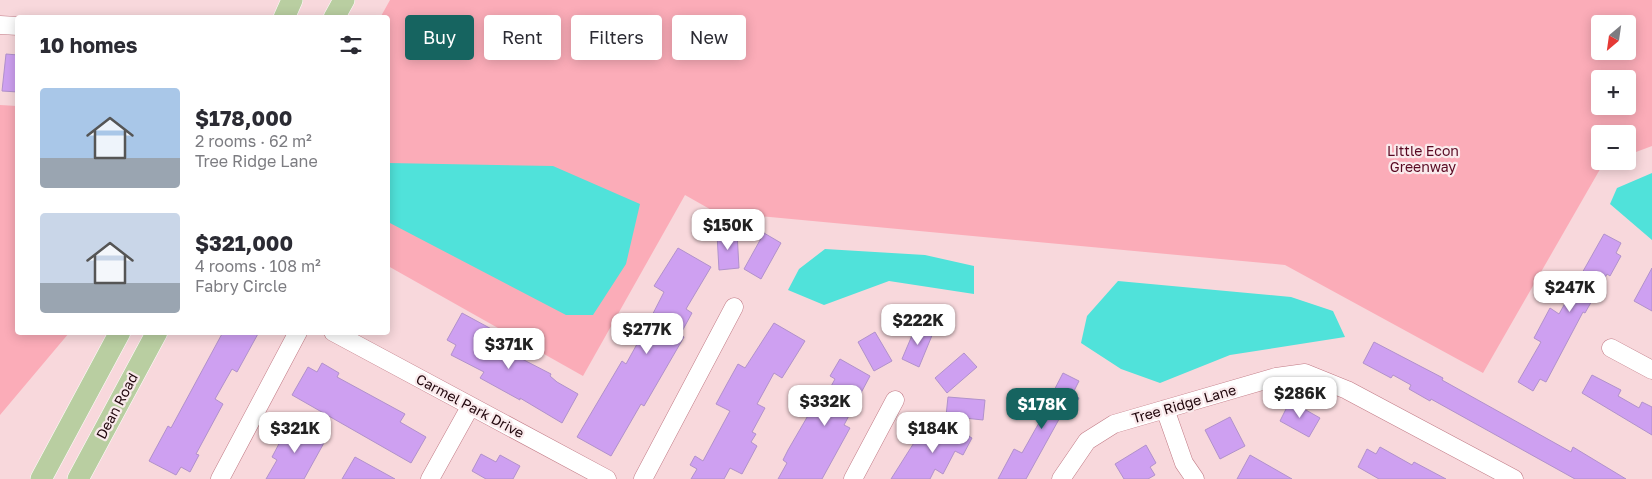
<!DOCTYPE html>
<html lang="en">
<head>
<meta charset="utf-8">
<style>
  :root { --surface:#fff; --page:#f2f2f3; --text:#2b2b33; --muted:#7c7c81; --accent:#166460 }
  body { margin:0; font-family:"Golos Text",sans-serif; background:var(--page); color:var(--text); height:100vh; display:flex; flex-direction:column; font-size:19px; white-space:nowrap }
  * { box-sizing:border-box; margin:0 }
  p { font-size:16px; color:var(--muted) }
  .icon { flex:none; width:28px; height:28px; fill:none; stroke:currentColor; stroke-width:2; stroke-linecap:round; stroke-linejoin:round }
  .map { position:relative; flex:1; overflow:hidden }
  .sheet { position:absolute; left:15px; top:15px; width:375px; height:320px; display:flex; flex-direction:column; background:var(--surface); border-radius:5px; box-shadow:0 2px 12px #0003 }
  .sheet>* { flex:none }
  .guide { position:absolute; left:405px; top:15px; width:475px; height:45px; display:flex; gap:10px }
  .needle { width:32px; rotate:209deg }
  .fabs { position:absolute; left:1591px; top:15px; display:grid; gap:10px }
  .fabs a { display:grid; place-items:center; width:45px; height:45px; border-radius:5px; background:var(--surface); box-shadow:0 2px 12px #0003; font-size:25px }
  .price { position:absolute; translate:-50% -42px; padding:0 11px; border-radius:10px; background:#fff; color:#222; font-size:16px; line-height:32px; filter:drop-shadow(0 1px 2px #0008) }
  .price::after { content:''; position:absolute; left:50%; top:30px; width:15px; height:11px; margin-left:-8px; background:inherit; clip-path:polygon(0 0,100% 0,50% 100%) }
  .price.on { background:var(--accent); color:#fff }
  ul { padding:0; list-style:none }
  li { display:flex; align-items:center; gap:15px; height:125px; padding:0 25px }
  li span { display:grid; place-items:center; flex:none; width:140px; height:100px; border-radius:5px; color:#555 }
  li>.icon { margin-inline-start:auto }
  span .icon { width:60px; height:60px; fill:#fffc; stroke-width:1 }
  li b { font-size:21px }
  h2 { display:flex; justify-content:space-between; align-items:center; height:60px; padding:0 25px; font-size:21px }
  .pill { padding:0 18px; border-radius:5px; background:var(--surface); box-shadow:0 2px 12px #0003; font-size:18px; line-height:45px }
  .pill.on { background:var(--accent); color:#fff }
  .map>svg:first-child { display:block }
  .green { fill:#fbacb8; fill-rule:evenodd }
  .water { fill:#50e2da }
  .building { fill:#cea0f1; stroke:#b191cb }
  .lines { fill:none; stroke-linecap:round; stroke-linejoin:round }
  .minor-casing { stroke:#c17a85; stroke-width:19 }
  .major-casing { stroke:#fff; stroke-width:22 }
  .minor { stroke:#fff; stroke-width:18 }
  .major { stroke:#b9cea1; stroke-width:21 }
  .labels { text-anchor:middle; stroke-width:4.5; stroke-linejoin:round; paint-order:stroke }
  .park-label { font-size:14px; fill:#590a23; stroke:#faeaec }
  .street-label { font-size:14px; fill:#21070d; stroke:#faeaec }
</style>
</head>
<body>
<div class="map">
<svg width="1652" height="479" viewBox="0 0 1652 479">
  <rect width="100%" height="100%" fill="#f8d8dc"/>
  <path class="green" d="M390,0H1652V146L1628,155V134H1600V161H1609L1603,164L1483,373L1285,265L715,212L685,195L583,376L388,266V18H380ZM1600,24H1628V51H1600ZM1600,79H1628V106H1600Z
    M0,105L17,106L18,332L69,333L0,415Z"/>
  <path class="water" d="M388,163L553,166L640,204L626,264L593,315H566L388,222Z
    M1652,173V240L1610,204L1617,188Z
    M825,249L925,255L974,266V294L889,281L824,305L788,290L799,269Z
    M1118,281L1291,297L1333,311L1345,337L1230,355L1160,383L1121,369L1081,343L1087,316Z"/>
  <path class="building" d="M6,54L18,55V92L2,91Z
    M737,232L739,268L719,270L717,234Z
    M764,233L781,243L761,279L744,269Z
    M1604,234L1621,243L1616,253L1621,256L1610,276L1607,274L1585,313L1583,312L1546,382L1540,379L1533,391L1518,382L1541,342L1534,338L1550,308L1559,314Z
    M678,248L711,267L686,309L692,313L680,335L684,337L644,406L641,404L611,456L577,437L622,361L626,364L642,335L664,292L654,286Z
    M1652,268V311L1634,301Z
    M462,313L497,332L491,343L551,374L550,376L557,382L578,394L562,423L520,398V400L480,378L484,372L451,355L456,345L447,340Z
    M774,323L805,341L782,378L774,373L757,404L765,408L752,432L756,434L751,442L757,446L742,474L730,468L724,479H691L697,469L690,465L695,456L703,461L730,411L716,404L728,382L738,364L745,368Z
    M916,326L933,333L919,367L902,359Z
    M223,332H259L237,372L232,369L215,399L223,404L196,454L199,455L190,472L181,467L176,475L149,461L168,426L171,428Z
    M875,332L892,361L874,371L858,342Z
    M1374,342L1443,378L1442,380L1571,452L1573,447L1626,479H1575L1431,399L1430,401L1409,389L1411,385L1393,375L1391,378L1363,363Z
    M964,353L977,367L947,393L935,378Z
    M840,359L870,376L844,425L850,428L822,479H778L787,463L783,460L788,450L813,407L818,410L835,379L830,376Z
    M322,363L339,373L337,377L405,414L400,422L426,437L411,463L292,395L308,367L317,372Z
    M1063,373L1079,381L1072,395L1079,398L1069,416L1063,412L1026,479H998L1014,449L1022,453L1049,405L1047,404Z
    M1592,375L1621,390L1618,396L1639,408L1642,402L1652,407V435L1582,393Z
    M948,397L985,400L983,420L946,416Z
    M1290,401L1320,418L1309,437L1280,421Z
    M1230,417L1245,446L1220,459L1205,430Z
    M291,421L325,441L304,479H266L277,460L272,457Z
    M942,421L972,438L963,455L955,451L943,474L935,469L930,479H891L917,438L929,444Z
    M1146,445L1156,463L1150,467L1155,475L1148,479H1124L1115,464Z
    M1380,447L1412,465L1414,462L1446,479H1379L1358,467L1367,449L1376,454Z
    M481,454L496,462L500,455L520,466L513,479H486L472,471Z
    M1250,455L1292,479H1237Z
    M355,457L395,479H342Z"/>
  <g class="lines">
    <defs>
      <path id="minor" d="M0,25L18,26
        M333,332L607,479
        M1611,348L1652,370
        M1165,409L1184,463L1195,479
        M220,479L298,332
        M430,479L470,407
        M643,479L734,307
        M853,479L895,400
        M1061,479L1087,441L1114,424L1276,377L1305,373L1347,390L1514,479"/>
      <path id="major" d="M284,18L292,0
        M334,18L344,0
        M41,479L120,332
        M78,479L157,332"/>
    </defs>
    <use href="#minor" class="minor-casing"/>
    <use href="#major" class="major-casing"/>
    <use href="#minor" class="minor"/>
    <use href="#major" class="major"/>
  </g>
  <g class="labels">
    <g class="park-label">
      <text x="1423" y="156">Little Econ<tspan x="1423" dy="16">Greenway</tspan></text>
    </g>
    <g class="street-label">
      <text transform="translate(1184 404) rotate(-16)" y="5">Tree Ridge Lane</text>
      <text transform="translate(117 406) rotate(-62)" y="5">Dean Road</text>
      <text transform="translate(470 406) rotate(28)" y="5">Carmel Park Drive</text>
    </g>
  </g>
</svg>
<div class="fabs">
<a><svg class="needle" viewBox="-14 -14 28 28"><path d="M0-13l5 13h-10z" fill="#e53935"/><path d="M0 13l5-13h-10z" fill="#7c7c81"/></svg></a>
<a>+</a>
<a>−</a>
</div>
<b class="price" style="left:728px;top:251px">$150K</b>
<b class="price" style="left:1570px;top:313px">$247K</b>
<b class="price" style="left:918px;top:346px">$222K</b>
<b class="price" style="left:647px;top:355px">$277K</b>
<b class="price" style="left:509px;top:370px">$371K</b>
<b class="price" style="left:1300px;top:419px">$286K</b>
<b class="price" style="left:825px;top:427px">$332K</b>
<b class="price on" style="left:1042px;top:430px">$178K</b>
<b class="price" style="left:295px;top:454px">$321K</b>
<b class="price" style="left:933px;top:454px">$184K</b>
<div class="guide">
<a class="pill on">Buy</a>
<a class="pill">Rent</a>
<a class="pill">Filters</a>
<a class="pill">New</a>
</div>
<section class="sheet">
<h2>10 homes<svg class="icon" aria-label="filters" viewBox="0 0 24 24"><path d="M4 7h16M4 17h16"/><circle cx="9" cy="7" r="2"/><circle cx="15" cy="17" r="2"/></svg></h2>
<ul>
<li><span style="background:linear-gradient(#a9c7e8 70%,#9aa5b1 0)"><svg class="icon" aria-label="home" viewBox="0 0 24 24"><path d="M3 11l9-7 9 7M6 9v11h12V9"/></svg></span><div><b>$178,000</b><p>2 rooms · 62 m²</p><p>Tree Ridge Lane</p></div></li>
<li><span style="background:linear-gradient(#c9d6e8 70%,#9aa5b1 0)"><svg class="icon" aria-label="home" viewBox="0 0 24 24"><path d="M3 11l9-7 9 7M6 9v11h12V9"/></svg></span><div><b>$321,000</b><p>4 rooms · 108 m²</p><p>Fabry Circle</p></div></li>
</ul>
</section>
</div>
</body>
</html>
